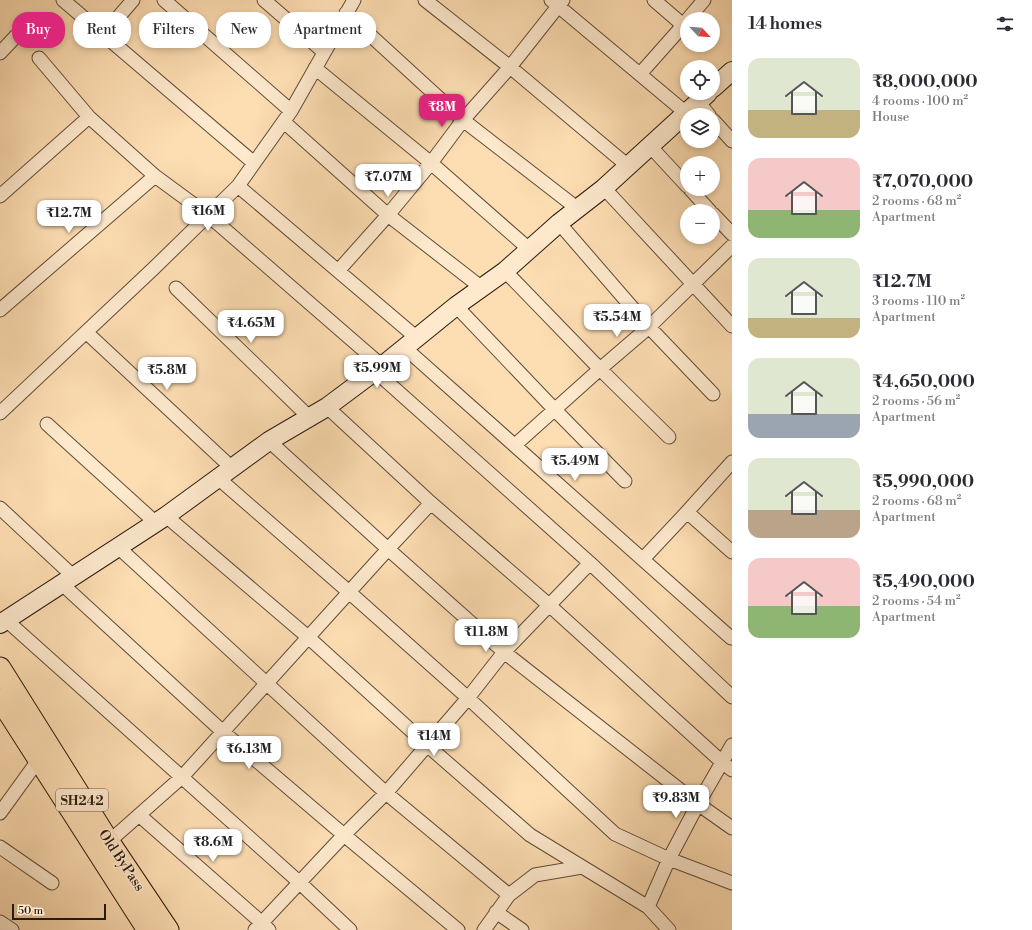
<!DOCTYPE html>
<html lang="en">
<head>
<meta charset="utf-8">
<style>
  :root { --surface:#fff; --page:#f2f2f3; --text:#2b2b33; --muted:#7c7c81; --accent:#db2777 }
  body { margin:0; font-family:"Libre Bodoni",serif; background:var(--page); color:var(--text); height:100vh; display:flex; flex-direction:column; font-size:15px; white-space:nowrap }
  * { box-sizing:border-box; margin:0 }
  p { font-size:13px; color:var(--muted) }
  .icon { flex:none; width:22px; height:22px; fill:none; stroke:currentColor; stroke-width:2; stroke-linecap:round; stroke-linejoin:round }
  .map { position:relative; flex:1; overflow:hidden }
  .panel { display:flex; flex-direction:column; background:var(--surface); width:300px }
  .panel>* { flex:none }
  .top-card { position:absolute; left:12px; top:12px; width:380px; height:36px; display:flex; gap:8px }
  .needle { width:26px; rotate:116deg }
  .buttons { position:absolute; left:680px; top:12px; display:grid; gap:8px }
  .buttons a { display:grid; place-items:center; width:40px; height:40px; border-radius:50%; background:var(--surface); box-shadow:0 2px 6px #0003; font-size:20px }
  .scale { position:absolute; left:12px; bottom:10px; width:94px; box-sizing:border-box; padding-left:4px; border:2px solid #2b1a0f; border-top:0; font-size:11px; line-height:14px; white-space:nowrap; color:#2b1a0f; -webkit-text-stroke:3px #fee9cd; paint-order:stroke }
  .price { position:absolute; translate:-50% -34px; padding:0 9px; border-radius:8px; background:#fff; color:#222; font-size:13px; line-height:26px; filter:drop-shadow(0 1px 2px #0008) }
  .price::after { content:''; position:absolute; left:50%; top:24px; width:12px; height:9px; margin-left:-6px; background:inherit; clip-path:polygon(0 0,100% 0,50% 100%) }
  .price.active { background:var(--accent); color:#fff }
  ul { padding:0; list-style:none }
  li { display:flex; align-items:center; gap:12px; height:100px; padding:0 16px }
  li span { display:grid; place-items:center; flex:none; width:112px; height:80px; border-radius:12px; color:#555 }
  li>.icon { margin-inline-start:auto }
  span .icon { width:48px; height:48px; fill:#fffc; stroke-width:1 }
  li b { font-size:17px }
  h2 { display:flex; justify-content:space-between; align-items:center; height:48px; padding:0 16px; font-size:17px }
  .pill { padding:0 14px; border-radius:16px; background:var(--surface); box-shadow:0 2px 6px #0003; font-size:14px; line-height:36px }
  .pill.active { background:var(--accent); color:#fff }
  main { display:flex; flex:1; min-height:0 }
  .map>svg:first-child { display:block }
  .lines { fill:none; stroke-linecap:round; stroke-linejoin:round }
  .minor-casing { stroke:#604b38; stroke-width:15 }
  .secondary-casing { stroke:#2b1a0f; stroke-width:20 }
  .primary-casing { stroke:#2b1a0f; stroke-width:23 }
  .minor { stroke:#fee9cd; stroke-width:13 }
  .secondary { stroke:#fee9cd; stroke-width:18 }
  .primary { stroke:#fdddb2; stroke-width:21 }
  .labels { text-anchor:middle; stroke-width:3.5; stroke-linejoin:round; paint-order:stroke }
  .shield { fill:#fee9cd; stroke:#6a5848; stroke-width:1 }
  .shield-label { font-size:13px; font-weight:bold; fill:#2b1a0f }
  .street-label { font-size:14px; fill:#2b1a0f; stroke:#fee9cd }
</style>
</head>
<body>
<main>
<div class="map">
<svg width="732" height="930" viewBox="0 0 732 930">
  <rect width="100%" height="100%" fill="#fdddb2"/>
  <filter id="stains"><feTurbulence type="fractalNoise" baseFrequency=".005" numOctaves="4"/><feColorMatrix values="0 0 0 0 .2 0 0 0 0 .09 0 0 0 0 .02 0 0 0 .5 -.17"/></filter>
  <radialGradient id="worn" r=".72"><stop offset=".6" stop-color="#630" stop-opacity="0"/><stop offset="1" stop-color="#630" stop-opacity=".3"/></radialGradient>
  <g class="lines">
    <defs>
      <path id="minor" d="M63,0L254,163
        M164,0L291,111
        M264,0L324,52
        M425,0L510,67L628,166
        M551,0L686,113
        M654,0L683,25
        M346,13L463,120L578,209
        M688,19L704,0
        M103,35L133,0
        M0,53L16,36
        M39,58L89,117L155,176L208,215L382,366
        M315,68L431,163L529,249
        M640,74L687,21
        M698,102L709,115
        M713,120L732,141
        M284,122L388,215L482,288
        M650,146L687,186
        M238,186L417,338
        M604,188L732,326
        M690,189L710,211
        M0,196L89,117
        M713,214L732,234
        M559,223L649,327L713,394
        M338,271L388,215L431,163L463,120L510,67L563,0
        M505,271L600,369L669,437
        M176,288L309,417
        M456,306L555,410L625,481
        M0,310L155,176
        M86,332L232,468
        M405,348L731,638L732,637
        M375,371L590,563L732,697
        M327,407L431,503L549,605L722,762L732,770
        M0,413L153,269L238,186L291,111L354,0
        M47,424L156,523
        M269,441L388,549L504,652L698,804L732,828
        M515,445L600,369L649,327L732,246
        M218,478L349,592L468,698L615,834L669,859L732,883
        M0,508L73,576
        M687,512L732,552
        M166,516L308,637L428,746L530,835L648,907L669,930
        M118,547L386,793L509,895
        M643,559L687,512L732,462
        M62,584L223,732L344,835L458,930
        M6,620L299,882L350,930
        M0,813L42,755
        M139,815L262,923L269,930
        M104,846L182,777L388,549L431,503
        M0,847L52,883
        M648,907L669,859L698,804L732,745
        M496,912L522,930
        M0,922L12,930
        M255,930L344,835L386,793L468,698L504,652L590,563
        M484,930L509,895L535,875L582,867"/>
      <path id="secondary" d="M713,88L732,71
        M0,624L166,516L269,441L327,407L382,366L456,306L505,271L559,223L604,188L708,93"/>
      <path id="primary" d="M0,668L109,842L168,930
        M0,699L148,930"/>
    </defs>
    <use href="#minor" class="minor-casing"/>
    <use href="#secondary" class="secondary-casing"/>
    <use href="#primary" class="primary-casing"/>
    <use href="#minor" class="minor"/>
    <use href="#secondary" class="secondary"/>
    <use href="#primary" class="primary"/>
  </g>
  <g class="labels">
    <rect class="shield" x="56" y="789" width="52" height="22" rx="3"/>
    <g class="shield-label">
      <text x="82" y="805">SH242</text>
    </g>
    <g class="street-label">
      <text transform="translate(122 860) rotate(56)" y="5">Old ByPass</text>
    </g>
  </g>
  <rect width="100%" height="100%" filter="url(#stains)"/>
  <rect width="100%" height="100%" fill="url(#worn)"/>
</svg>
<div class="buttons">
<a><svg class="needle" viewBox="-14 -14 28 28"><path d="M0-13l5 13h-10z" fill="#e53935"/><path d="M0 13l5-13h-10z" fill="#7c7c81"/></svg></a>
<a><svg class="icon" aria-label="locate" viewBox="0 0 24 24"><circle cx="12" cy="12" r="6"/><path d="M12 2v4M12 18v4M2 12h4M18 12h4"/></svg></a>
<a><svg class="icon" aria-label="layers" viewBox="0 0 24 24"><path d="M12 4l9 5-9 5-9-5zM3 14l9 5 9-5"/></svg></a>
<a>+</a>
<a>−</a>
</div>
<div class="scale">50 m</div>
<b class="price active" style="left:442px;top:128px">₹8M</b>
<b class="price" style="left:388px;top:198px">₹7.07M</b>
<b class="price" style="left:208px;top:232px">₹16M</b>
<b class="price" style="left:69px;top:234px">₹12.7M</b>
<b class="price" style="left:617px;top:338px">₹5.54M</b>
<b class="price" style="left:251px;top:344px">₹4.65M</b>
<b class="price" style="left:377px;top:389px">₹5.99M</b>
<b class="price" style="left:167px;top:391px">₹5.8M</b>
<b class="price" style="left:575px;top:482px">₹5.49M</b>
<b class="price" style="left:486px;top:653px">₹11.8M</b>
<b class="price" style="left:434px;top:757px">₹14M</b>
<b class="price" style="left:249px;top:770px">₹6.13M</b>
<b class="price" style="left:676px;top:819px">₹9.83M</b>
<b class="price" style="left:213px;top:863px">₹8.6M</b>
<div class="top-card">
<a class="pill active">Buy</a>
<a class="pill">Rent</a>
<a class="pill">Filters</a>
<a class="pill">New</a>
<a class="pill">Apartment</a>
</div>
</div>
<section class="panel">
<h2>14 homes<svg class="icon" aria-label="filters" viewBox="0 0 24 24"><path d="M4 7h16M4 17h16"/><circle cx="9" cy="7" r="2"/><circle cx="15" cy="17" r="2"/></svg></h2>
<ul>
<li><span style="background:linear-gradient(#dfe7d0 65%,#c2b280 0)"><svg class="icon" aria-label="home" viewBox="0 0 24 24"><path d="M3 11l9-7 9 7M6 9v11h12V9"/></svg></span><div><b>₹8,000,000</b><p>4 rooms · 100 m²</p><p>House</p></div></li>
<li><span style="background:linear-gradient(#f6c9c9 65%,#8fb573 0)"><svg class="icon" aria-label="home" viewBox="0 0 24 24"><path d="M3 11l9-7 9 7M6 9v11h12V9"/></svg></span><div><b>₹7,070,000</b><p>2 rooms · 68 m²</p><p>Apartment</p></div></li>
<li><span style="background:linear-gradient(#dfe7d0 75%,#c2b280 0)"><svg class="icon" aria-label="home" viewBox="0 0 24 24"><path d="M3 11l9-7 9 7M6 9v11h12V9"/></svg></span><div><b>₹12.7M</b><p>3 rooms · 110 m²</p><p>Apartment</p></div></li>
<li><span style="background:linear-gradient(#dfe7d0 70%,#9aa5b1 0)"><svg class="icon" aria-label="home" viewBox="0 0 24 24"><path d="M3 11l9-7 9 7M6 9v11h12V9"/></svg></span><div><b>₹4,650,000</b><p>2 rooms · 56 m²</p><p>Apartment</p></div></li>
<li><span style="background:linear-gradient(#dfe7d0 65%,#b9a48a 0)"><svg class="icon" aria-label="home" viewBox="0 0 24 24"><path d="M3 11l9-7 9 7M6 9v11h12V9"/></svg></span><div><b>₹5,990,000</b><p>2 rooms · 68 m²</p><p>Apartment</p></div></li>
<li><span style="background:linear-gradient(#f6c9c9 60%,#8fb573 0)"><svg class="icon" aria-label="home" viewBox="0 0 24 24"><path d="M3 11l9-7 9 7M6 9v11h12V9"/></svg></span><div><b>₹5,490,000</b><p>2 rooms · 54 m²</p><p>Apartment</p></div></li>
</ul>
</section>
</main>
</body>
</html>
